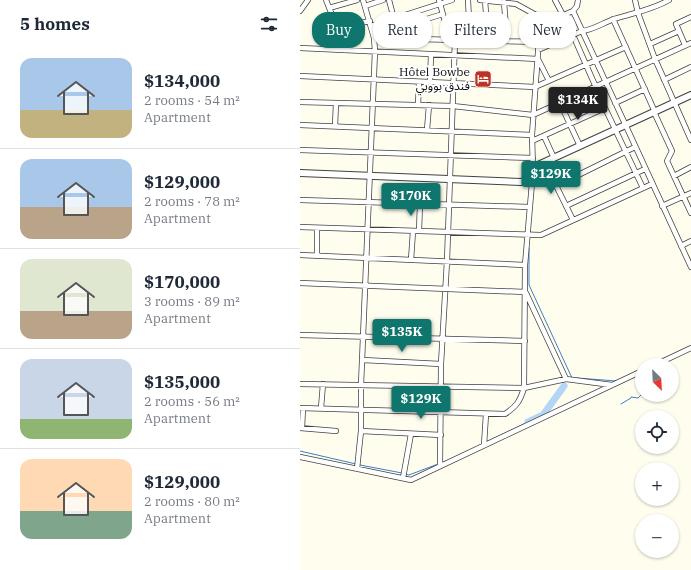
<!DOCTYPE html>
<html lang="en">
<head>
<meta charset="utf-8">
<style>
  :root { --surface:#fff; --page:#f6f6f7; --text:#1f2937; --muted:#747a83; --line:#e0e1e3; --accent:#0f766e }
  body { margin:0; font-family:"IBM Plex Serif","Noto Sans Arabic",serif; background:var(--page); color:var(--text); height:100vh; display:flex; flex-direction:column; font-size:15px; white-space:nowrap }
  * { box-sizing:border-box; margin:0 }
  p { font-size:13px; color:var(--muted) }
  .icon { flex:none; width:22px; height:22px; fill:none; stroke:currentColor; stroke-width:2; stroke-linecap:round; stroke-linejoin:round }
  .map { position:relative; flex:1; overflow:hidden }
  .panel { display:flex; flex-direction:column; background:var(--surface); width:300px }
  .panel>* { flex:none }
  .banner { position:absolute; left:12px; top:12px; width:319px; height:36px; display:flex; gap:8px }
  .needle { width:26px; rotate:156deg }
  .controls { position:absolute; left:335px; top:358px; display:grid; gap:8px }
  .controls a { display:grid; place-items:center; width:44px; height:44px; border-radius:50%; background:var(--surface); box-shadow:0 1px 3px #0004; font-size:20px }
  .price { position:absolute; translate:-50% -34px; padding:0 9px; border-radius:4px; background:var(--accent); color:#fff; font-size:13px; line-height:26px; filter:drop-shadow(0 1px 2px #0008) }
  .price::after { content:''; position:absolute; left:50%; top:24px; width:12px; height:9px; margin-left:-6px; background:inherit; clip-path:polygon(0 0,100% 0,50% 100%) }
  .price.active { background:#222; color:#fff }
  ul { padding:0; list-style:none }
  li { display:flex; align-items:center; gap:12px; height:100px; padding:0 20px }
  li+li { border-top:1px solid var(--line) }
  li span { display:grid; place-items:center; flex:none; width:112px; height:80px; border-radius:12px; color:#555 }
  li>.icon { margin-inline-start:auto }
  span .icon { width:48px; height:48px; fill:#fffc; stroke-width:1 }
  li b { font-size:17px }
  h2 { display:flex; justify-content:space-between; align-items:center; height:48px; padding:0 20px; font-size:17px }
  .tag { padding:0 14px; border-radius:16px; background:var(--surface); box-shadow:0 1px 3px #0004; font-size:14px; line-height:36px }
  .tag.active { background:var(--accent); color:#fff }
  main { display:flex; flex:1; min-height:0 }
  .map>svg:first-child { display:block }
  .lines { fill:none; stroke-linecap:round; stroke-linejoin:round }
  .stream { stroke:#3b80cc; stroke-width:1 }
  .river { stroke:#b3d5f6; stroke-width:7 }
  .minor-casing { stroke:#414141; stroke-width:6 }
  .tertiary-casing { stroke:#414141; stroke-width:8 }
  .minor { stroke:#fff; stroke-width:4.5 }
  .tertiary { stroke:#fff; stroke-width:6 }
  .labels { text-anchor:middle; stroke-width:4; stroke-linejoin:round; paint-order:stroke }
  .poi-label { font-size:12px; fill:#0e0e0e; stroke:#fff; text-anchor:end }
</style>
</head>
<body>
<main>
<section class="panel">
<h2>5 homes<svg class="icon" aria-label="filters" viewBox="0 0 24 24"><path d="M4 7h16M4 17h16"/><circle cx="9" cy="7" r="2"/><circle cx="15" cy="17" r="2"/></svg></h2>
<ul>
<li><span style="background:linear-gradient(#a9c7e8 65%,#c2b280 0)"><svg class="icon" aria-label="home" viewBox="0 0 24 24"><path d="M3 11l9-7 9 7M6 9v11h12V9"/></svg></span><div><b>$134,000</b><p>2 rooms · 54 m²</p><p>Apartment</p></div></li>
<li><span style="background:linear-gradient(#a9c7e8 60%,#b9a48a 0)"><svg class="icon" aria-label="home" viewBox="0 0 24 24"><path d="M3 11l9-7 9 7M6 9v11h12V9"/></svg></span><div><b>$129,000</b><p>2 rooms · 78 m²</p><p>Apartment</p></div></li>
<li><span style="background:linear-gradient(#dfe7d0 65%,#b9a48a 0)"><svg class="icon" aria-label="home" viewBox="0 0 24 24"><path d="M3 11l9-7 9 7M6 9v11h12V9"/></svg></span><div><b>$170,000</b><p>3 rooms · 89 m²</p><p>Apartment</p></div></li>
<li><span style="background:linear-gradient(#c9d6e8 75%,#8fb573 0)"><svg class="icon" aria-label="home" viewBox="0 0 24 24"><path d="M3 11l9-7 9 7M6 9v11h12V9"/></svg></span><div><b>$135,000</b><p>2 rooms · 56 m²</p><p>Apartment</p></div></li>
<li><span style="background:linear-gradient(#ffd9b3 65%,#7fa58c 0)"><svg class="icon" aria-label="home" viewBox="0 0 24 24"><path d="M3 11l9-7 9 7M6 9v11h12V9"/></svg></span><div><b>$129,000</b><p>2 rooms · 80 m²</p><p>Apartment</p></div></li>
</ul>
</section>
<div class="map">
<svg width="391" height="570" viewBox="0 0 391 570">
  <rect width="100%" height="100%" fill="#fffeee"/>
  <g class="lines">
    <path class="stream" d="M229,248V285L272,378
      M277,378L316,381
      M321,404L331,398V397L338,398L342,394
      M186,442L228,422
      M0,451L56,464
      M60,465L102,473
      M105,474L109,475L138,464"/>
    <path class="river" d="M228,422L243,415L264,386"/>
    <defs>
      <path id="minor" d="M26,0L46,50
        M89,0L94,19
        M139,0L150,40
        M168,0L170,40
        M185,0L188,41
        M255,0L263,15
        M335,0L338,13L355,59L391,140
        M204,2L207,41
        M65,6L83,0
        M29,8L57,0
        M0,11L8,0
        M273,11L391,267
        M313,19L355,112
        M240,25L273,11L277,6L278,0
        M71,26L152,0
        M37,28L70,21
        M74,35L143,14
        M273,35L305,108L343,188
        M74,38L238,42
        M350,44L379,31
        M385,45L376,24L391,17
        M0,48L238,59L249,81
        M238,50L282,31C293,30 303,23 314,19C333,13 352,10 369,0
        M0,76L235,87L326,47
        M364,80L391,67
        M130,83L131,54
        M0,102L153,106L233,115L391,43
        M260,103L280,146
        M315,103L345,89
        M118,105L119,82
        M354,112L372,151L367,161L391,213
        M0,125L232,135
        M35,126L36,103
        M127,130L129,105
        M244,136L254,158
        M232,141L305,108
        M0,150L233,158
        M245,163L273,220
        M374,176L391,167
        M256,186L335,147
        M0,200L229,207
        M266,206L345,169
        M362,206L391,193
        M0,227L241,235L352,184
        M119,231L120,204
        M381,246L391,241
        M0,255L225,265
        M17,256V228
        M111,260L113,231
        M0,283L225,292
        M226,293L266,379
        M0,335L225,341
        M63,360L141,364
        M355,365L391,348
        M0,384L224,388L266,379L312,385
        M0,408L205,414C217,406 220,401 224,388L225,265L233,171L232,135L240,25L236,15L216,4L180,0
        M21,408L23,384
        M0,428L36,431
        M2,428L3,408
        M61,431L141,435
        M184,445L186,414
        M0,457L111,480L342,371
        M140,466L141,364L147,261L155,40
        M57,469L61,431V385L75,51L74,38L63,0
        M103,478L111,434"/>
      <path id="tertiary" d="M0,173L221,182C231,179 230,174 236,166L391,95"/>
    </defs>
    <use href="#minor" class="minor-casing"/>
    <use href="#tertiary" class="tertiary-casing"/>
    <use href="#minor" class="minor"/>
    <use href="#tertiary" class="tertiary"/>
  </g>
  <defs>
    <symbol id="hotel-square" viewBox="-11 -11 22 22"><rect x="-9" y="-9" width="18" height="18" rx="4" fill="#bd3226" stroke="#fff"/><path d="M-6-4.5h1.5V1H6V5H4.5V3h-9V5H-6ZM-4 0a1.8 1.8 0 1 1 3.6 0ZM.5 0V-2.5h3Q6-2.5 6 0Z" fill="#fff"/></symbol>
  </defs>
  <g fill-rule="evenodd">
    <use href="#hotel-square" x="173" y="69" width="20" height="20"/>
  </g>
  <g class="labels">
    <g class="poi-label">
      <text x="170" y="76">Hôtel Bowbe<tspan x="170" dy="14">فندق بووبي</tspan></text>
    </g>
  </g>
</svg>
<div class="controls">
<a><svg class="needle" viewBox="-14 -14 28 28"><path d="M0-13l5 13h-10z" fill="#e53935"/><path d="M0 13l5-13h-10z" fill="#747a83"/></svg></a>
<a><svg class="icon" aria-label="locate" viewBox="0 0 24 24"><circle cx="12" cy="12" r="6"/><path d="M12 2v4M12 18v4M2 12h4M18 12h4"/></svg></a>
<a>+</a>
<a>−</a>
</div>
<b class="price active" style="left:278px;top:121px">$134K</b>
<b class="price" style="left:251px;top:195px">$129K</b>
<b class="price" style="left:111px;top:217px">$170K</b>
<b class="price" style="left:102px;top:353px">$135K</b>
<b class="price" style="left:121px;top:420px">$129K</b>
<div class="banner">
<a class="tag active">Buy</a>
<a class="tag">Rent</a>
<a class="tag">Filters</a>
<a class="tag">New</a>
</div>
</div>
</main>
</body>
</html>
